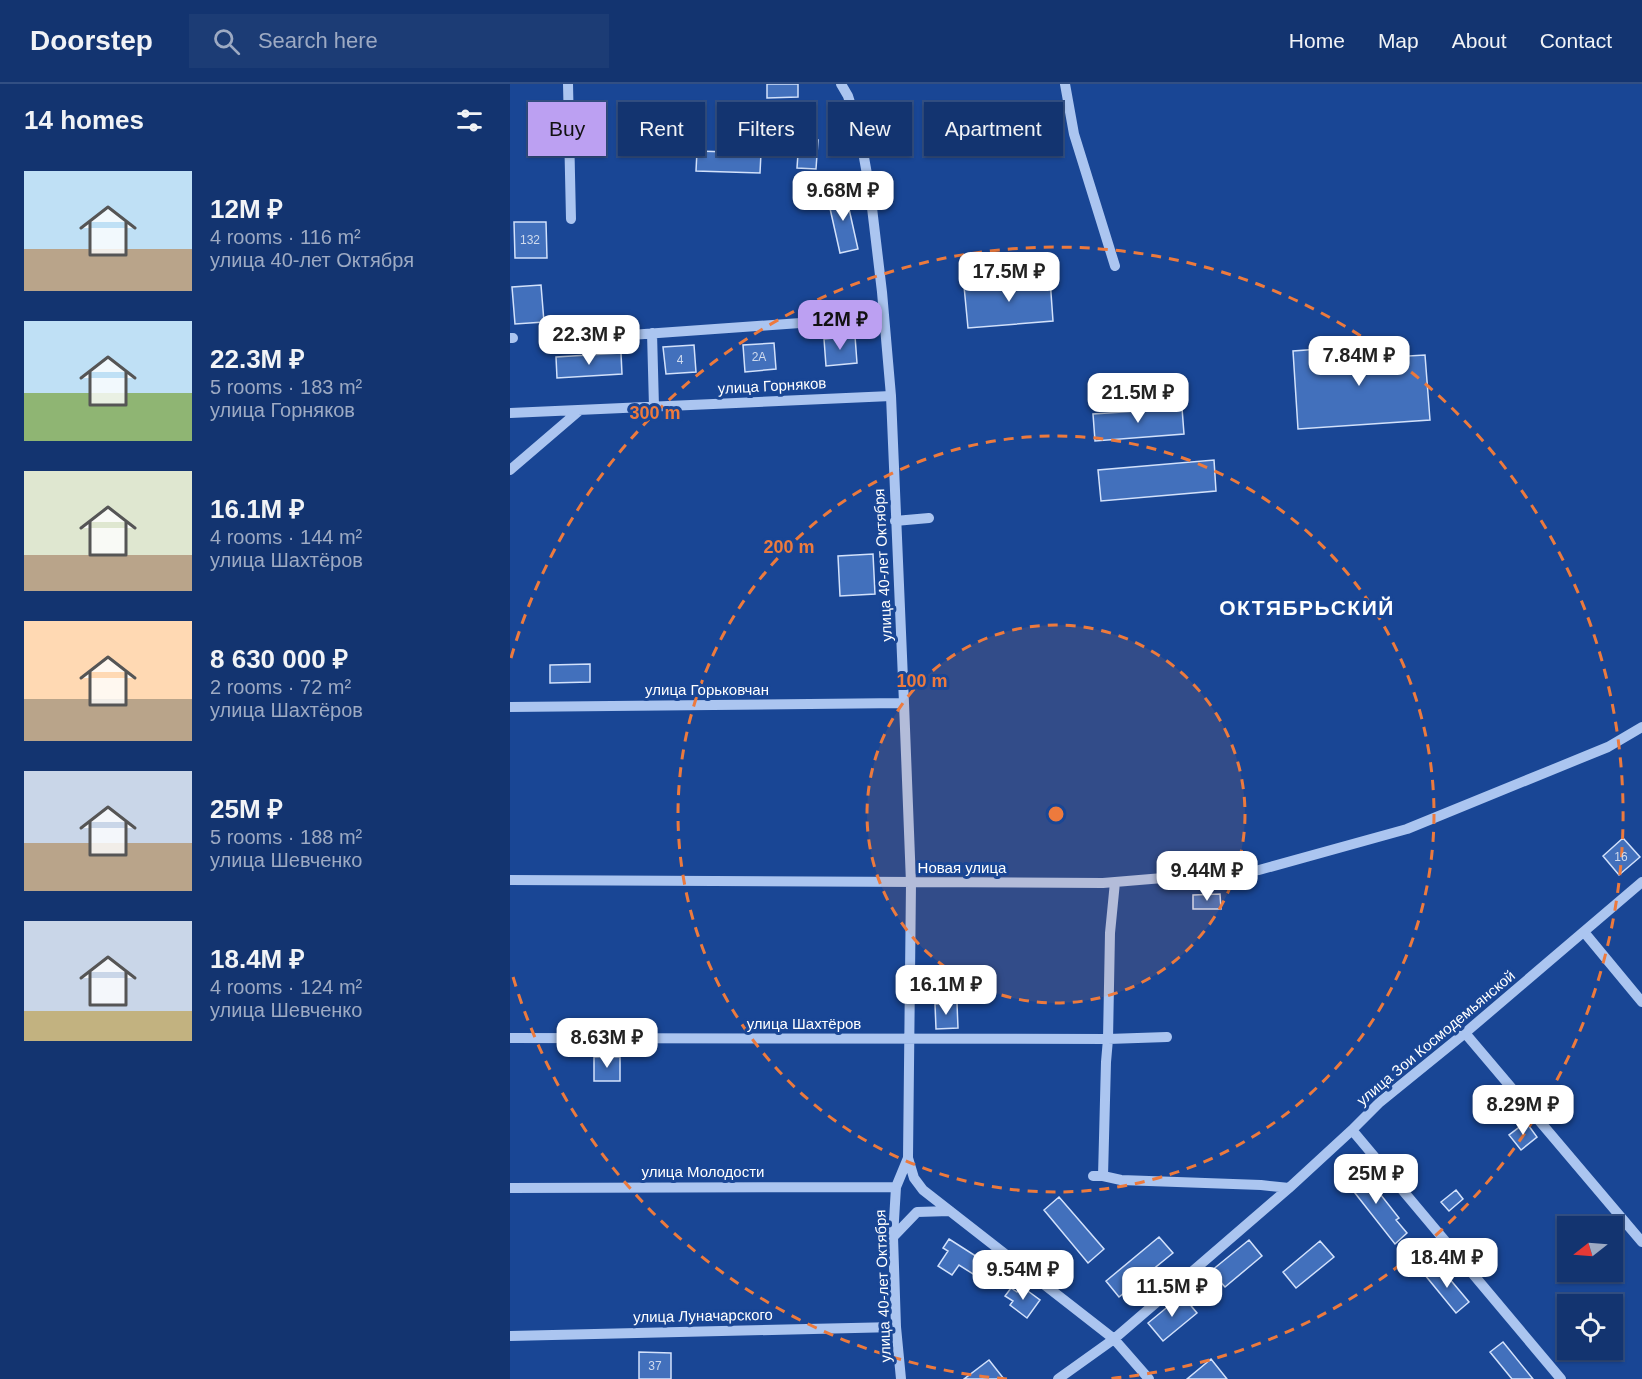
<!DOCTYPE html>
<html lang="en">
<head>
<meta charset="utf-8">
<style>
  :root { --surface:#133470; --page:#1c3c75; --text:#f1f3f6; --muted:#9daac3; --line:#324f83; --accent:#bca0f2 }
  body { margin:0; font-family:Arial,sans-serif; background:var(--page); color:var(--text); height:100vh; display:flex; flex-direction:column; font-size:22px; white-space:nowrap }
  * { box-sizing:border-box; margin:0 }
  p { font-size:20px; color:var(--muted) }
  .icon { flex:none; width:33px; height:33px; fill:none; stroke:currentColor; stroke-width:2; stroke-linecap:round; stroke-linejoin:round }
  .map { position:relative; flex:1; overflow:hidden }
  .side { display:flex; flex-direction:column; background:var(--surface); width:510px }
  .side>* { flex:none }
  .banner { position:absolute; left:18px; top:18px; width:570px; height:54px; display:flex; gap:12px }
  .needle { width:39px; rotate:253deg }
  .controls { position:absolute; left:1047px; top:1132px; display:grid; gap:12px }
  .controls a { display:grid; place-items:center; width:66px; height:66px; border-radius:0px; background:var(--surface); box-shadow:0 2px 4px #0004,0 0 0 2px var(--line); font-size:30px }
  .price { position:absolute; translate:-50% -51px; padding:0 14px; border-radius:12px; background:#fff; color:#222; font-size:20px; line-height:39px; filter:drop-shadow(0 2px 3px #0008) }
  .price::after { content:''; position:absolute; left:50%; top:36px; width:18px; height:14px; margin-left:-9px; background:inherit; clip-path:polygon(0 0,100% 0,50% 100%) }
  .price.selected { background:var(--accent); color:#111 }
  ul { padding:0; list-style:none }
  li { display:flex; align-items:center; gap:18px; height:150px; padding:0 24px }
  li span { display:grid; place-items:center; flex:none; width:168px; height:120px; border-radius:0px; color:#555 }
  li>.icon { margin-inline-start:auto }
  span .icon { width:72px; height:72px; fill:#fffc; stroke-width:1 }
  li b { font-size:26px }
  h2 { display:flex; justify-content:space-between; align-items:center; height:72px; padding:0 24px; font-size:26px }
  .pill { padding:0 21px; border-radius:0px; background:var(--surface); box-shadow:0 2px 4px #0004,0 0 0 2px var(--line); font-size:21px; line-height:54px }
  .pill.selected { background:var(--accent); color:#111 }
  header { display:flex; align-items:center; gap:36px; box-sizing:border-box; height:84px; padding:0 30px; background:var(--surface); border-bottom:2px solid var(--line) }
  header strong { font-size:28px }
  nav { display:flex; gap:33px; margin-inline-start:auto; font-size:21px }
  .search { width:420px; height:54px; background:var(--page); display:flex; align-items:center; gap:15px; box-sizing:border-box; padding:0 21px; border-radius:0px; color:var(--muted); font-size:22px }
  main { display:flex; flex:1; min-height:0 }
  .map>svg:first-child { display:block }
  .building { fill:#4270bc; stroke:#d2e1fb; stroke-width:1.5 }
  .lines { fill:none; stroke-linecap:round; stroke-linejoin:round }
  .minor { stroke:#abc5f0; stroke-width:10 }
  .ring { fill:none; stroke:#ed7a3d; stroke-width:3; stroke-dasharray:10 8 }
  .labels { text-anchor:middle; stroke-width:6; stroke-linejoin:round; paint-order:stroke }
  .number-label { font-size:12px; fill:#d0dbee }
  .street-label { font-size:15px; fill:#fff; stroke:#194695 }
  .district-label { font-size:21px; font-weight:bold; letter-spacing:1.5px; fill:#fff; stroke:#194695 }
  .centre { fill:#ed7a3d; stroke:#194695; stroke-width:3 }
  .ring-label { font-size:18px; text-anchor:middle; font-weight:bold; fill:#ed7a3d; stroke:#194695; stroke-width:6; stroke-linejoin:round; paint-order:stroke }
</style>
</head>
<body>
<header>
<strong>Doorstep</strong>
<div class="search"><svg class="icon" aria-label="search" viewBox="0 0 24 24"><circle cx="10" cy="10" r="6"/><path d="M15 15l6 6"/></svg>Search here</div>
<nav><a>Home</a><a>Map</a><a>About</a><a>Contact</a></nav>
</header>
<main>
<section class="side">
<h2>14 homes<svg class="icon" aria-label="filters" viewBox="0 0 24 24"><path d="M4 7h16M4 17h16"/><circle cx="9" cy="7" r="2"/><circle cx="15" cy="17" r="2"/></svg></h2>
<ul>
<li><span style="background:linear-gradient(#bfe0f5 65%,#b9a48a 0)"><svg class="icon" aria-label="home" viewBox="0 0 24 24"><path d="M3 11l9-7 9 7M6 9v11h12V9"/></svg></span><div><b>12M ₽</b><p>4 rooms · 116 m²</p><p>улица 40-лет Октября</p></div></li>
<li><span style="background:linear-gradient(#bfe0f5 60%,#8fb573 0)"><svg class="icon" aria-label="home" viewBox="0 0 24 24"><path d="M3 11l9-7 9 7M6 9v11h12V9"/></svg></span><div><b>22.3M ₽</b><p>5 rooms · 183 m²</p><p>улица Горняков</p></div></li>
<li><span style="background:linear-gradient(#dfe7d0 70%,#b9a48a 0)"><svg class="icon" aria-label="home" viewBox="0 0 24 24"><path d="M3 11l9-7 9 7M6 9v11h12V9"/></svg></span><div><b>16.1M ₽</b><p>4 rooms · 144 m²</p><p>улица Шахтёров</p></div></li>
<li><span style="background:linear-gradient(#ffd9b3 65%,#b9a48a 0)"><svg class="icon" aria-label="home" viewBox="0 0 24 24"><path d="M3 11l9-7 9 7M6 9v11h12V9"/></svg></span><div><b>8 630 000 ₽</b><p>2 rooms · 72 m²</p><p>улица Шахтёров</p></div></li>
<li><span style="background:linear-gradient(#c9d6e8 60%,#b9a48a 0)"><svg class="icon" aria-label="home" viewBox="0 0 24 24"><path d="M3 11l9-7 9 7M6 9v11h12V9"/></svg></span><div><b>25M ₽</b><p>5 rooms · 188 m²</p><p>улица Шевченко</p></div></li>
<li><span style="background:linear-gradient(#c9d6e8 75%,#c2b280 0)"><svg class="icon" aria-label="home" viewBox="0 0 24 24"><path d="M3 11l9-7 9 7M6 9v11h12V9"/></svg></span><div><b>18.4M ₽</b><p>4 rooms · 124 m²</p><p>улица Шевченко</p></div></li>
</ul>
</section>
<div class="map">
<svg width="1132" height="1295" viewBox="0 0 1132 1295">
  <rect width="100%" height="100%" fill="#194695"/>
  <path class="building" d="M257,0H288V13L257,14Z
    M289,55L308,56L306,85L287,84Z
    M187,67L251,69L250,89L186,87Z
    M335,107L348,165L330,169L317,111Z
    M4,138H36L37,174H5Z
    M540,195L543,237L458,244L454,202Z
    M31,201L34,238L5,240L2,203Z
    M345,252L347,279L316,282L314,255Z
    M264,259L266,285L235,288L233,261Z
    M880,260L881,273L915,271L920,336L788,345L783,267Z
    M184,261L186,288L156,290L153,263Z
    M111,269L112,290L47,294L46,273Z
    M672,324L674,350L585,357L583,330Z
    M704,376L706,407L591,417L588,386Z
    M363,470L365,510L330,512L328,472Z
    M80,580V598L40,599V581Z
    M1113,754L1130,773L1109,791L1093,772Z
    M710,810L711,825H683V811Z
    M447,919L448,944L426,945L425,920Z
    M84,973H110V997H84Z
    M1016,1038L1027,1053L1011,1066L999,1051Z
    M849,1083L889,1134L886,1136L897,1149L885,1160L834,1095Z
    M946,1106L953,1115L939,1127L931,1118Z
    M549,1113L594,1165L578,1179L534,1126Z
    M649,1153L663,1169L609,1213L596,1197Z
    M439,1155L472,1176L463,1190L449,1181L442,1191L428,1182L438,1167L433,1164Z
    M739,1156L752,1172L715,1203L701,1187Z
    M810,1157L824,1173L786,1204L773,1188Z
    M928,1181L959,1218L946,1229L915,1191Z
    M511,1202L530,1216L517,1234L500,1221L503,1217L495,1212L501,1204L507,1208Z
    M672,1211L687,1229L653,1257L638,1239Z
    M993,1258L1023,1295H1002L980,1268Z
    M129,1268L161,1269V1295H129Z
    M701,1275L717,1295H677Z
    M479,1276L494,1295H454Z"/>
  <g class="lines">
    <path class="minor" d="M58,0L61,135
      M331,0L338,12L350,51L360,107L372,208L381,312L394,619L401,799L398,1074L404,1094L413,1106L604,1255L639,1295
      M555,0L564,50L605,182
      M142,249L144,323
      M0,254H3
      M64,255L374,233
      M0,329L381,312
      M0,386L70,326
      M385,437L419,434
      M0,623L394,619
      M0,796L593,799L749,786L897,745L1098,663L1132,643
      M1074,848L1132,918
      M955,949L1132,1158
      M0,954L598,955L600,849L605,798
      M842,1046L1051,1295
      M583,1092H593L596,978L598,955L657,953
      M593,1092L611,1096L751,1101L779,1104
      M0,1104L386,1103
      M383,1153L407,1128L440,1127
      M0,1252L386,1243
      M391,1295L386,1243L383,1153L386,1103L398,1074
      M548,1295L604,1255L779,1104L842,1046L870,1018L955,949L1132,798"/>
  </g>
  <circle cx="546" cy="730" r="189" fill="#ed7a3d" fill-opacity=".12"/>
  <g class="ring">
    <circle cx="546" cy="730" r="189"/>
    <circle cx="546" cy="730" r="378"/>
    <path d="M497 1295A567 567 0 0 1 1 886M1 574A567 567 0 1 1 595 1295"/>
  </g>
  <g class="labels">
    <g class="number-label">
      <text x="20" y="160">132</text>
      <text x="249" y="277">2А</text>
      <text x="170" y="280">4</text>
      <text x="1111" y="777">16</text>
      <text x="145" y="1286">37</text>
    </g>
    <g class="street-label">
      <text transform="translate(262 302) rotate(-3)" y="5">улица Горняков</text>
      <text transform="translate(373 481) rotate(-93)" y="5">улица 40-лет Октября</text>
      <text x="197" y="611">улица Горьковчан</text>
      <text x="452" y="789">Новая улица</text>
      <text x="294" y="945">улица Шахтёров</text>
      <text transform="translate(926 954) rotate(-40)" y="5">улица Зои Космодемьянской</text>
      <text x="193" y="1093">улица Молодости</text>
      <text transform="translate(373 1202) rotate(-92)" y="5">улица 40-лет Октября</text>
      <text transform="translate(193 1232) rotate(-1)" y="5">улица Луначарского</text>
    </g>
    <g class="district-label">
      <text x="797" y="531">ОКТЯБРЬСКИЙ</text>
    </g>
  </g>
  <circle cx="546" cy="730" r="9" class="centre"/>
  <g class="ring-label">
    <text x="145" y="335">300 m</text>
    <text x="279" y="469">200 m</text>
    <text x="412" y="603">100 m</text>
  </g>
</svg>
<div class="controls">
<a><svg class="needle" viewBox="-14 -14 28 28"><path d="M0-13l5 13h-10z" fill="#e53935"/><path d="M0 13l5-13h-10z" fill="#9daac3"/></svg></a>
<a><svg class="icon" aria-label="locate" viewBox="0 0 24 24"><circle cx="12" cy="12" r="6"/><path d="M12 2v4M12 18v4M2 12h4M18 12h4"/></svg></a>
</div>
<b class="price" style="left:333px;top:138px">9.68M ₽</b>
<b class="price" style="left:499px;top:219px">17.5M ₽</b>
<b class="price selected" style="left:330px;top:267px">12M ₽</b>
<b class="price" style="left:79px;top:282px">22.3M ₽</b>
<b class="price" style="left:849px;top:303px">7.84M ₽</b>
<b class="price" style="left:628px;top:340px">21.5M ₽</b>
<b class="price" style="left:697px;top:818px">9.44M ₽</b>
<b class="price" style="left:436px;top:932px">16.1M ₽</b>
<b class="price" style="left:97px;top:985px">8.63M ₽</b>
<b class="price" style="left:1013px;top:1052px">8.29M ₽</b>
<b class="price" style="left:866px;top:1121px">25M ₽</b>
<b class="price" style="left:937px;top:1205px">18.4M ₽</b>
<b class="price" style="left:513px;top:1217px">9.54M ₽</b>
<b class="price" style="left:662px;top:1234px">11.5M ₽</b>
<div class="banner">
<a class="pill selected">Buy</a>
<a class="pill">Rent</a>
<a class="pill">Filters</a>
<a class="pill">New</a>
<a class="pill">Apartment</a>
</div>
</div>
</main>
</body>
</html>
